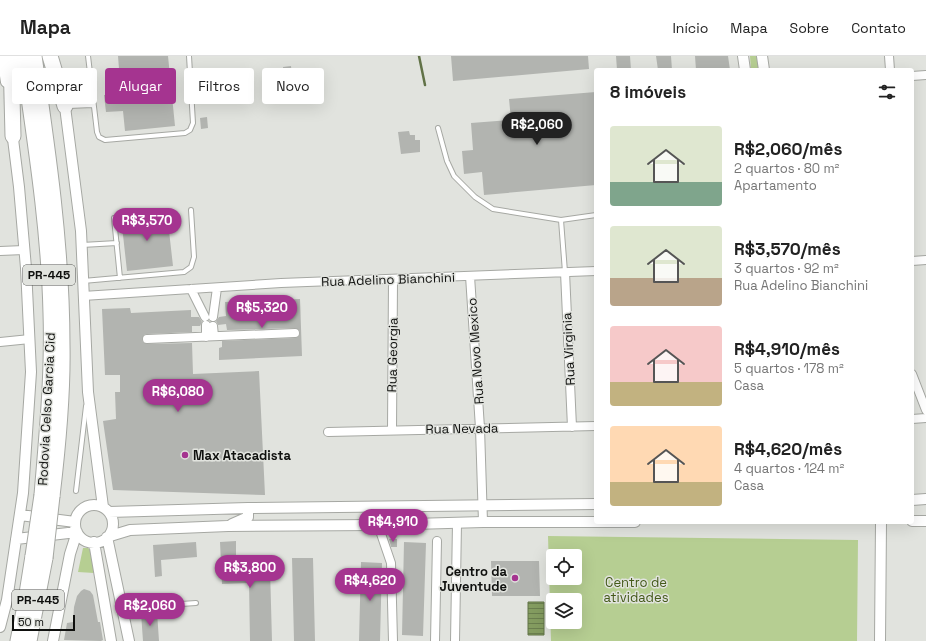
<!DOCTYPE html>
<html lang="pt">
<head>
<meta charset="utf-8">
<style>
  :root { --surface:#fff; --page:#f6f6f6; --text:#222; --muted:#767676; --line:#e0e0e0; --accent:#a53490 }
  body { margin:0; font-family:"Space Grotesk",sans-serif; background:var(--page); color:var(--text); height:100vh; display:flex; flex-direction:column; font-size:15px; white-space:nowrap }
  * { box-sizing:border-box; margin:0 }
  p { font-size:13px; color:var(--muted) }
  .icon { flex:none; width:22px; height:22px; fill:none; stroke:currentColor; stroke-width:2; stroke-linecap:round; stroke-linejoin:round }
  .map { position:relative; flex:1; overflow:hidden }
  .details { position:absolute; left:594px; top:12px; width:320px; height:456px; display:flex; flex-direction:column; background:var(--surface); border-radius:4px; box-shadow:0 4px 16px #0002 }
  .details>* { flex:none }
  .top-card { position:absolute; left:12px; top:12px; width:380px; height:36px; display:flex; gap:8px }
  .buttons { position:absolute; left:546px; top:493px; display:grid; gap:8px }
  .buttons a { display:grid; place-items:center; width:36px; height:36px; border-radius:4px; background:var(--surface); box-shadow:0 4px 16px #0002; font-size:20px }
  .scale { position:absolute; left:12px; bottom:10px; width:63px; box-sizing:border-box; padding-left:4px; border:2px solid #0f100e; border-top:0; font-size:11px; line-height:14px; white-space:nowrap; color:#0f100e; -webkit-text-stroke:3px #e1e3de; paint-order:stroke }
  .price { position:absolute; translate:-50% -34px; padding:0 9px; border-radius:14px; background:var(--accent); color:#fff; font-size:13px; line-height:26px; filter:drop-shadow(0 1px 2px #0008) }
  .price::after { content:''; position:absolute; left:50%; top:24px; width:12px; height:9px; margin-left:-6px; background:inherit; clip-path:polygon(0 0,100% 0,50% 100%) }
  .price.current { background:#222; color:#fff }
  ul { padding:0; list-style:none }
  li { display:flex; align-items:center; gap:12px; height:100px; padding:0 16px }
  li span { display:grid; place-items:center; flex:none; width:112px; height:80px; border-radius:4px; color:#555 }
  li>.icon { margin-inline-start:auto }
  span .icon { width:48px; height:48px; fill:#fffc; stroke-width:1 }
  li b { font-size:17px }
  h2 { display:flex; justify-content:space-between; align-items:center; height:48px; padding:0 16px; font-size:17px }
  .chip { padding:0 14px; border-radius:4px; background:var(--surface); box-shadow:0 4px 16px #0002; font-size:14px; line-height:36px }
  .chip.current { background:var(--accent); color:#fff }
  header { display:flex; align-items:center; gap:24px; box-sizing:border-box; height:56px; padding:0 20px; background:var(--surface); border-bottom:1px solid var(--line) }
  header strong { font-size:19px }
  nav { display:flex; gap:22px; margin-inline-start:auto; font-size:14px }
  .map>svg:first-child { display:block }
  .green { fill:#b6ce92; fill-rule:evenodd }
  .water { fill:url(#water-rules); stroke:#617247 }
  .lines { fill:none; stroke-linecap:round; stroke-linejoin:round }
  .stream { stroke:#617247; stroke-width:2.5 }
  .building { fill:#b2b4b0 }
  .service-casing { stroke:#a6a8a3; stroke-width:6 }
  .minor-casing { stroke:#a6a8a3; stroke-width:10 }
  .tertiary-casing { stroke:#a6a8a3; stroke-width:12 }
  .motorway-casing { stroke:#a6a8a3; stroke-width:17 }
  .service { stroke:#fff; stroke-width:4 }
  .minor { stroke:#fff; stroke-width:8 }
  .tertiary { stroke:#fff; stroke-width:10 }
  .motorway { stroke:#fff; stroke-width:15 }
  .motorway-bridge-casing { stroke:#a6a8a3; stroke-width:17; stroke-linecap:butt }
  .motorway-bridge { stroke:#fff; stroke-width:15 }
  .poi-dot { fill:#a53490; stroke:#e1e3de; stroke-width:1.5 }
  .labels { text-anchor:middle; stroke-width:3; stroke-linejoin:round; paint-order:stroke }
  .shield { fill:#e1e3de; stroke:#4e4f4c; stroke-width:1 }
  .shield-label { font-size:12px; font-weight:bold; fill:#0f100e }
  .street-label { font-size:13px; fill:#0f100e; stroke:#e1e3de }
  .poi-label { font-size:13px; font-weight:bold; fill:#0f100e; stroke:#e1e3de; text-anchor:start }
  .park-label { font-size:13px; fill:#445a19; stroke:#e1e3de }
</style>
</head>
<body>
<header>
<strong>Mapa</strong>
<nav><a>Início</a><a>Mapa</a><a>Sobre</a><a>Contato</a></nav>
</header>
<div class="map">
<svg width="926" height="585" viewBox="0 0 926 585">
  <defs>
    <pattern id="water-rules" width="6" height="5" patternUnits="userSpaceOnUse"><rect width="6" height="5" fill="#849c60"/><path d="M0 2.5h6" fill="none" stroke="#6a7e4e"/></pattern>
  </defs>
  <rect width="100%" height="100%" fill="#e1e3de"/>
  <path class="green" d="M750,0H758L759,14H751Z
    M548,480L858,484L857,585H551ZM553,500H575V522H553ZM553,544H575V566H553Z
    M83,492H88L92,496L94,517L78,516Z"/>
  <path class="water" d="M528,546H544V579H528Z"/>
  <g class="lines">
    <path class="stream" d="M419,0L425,29"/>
  </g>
  <path class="building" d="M118,0H168L175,70L125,75L123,55L106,56L104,39L121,38Z
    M451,0H588L589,13L453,25Z
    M616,0H630L631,14H617Z
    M656,0H671L672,14H658Z
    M695,0H728L730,14H696Z
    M291,10L293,30L285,31L283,11Z
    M596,36V129L484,139L482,116L464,118L462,95L473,94L471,67L511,64L509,43Z
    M207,61L208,72L201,73L200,62Z
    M409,75L410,79H415V84H420V96L401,98L398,76Z
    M167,157L173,210L127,215L121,161Z
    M300,243L302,300L219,304V292L222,291V285L295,282L298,281L300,277L299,274L295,272L227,274L226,268L218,269L216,265L219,261L226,260L225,246Z
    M130,252L131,257L191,254V261H199L202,266L200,270H192V276L147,278L144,279L142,283L143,286L147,288L192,287L193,318L259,315L265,439L113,434L103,365L116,363L115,336H120V319H105L102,253Z
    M389,483H397V491H391Z
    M236,485V500H252V512H270L272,585H250L249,527L222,528L220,486Z
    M196,486L197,501L161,504L162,520L155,521L153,489Z
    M404,486L426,487L423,580L402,579Z
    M292,502H313L315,585H294Z
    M491,505H539L540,540H492Z
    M361,506L382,507L380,585H359Z
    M84,533L90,535L93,539L98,566H100L103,584L101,585L64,584L67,567L73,566L74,551L77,540L81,535Z
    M157,556L159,585H143L141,557Z"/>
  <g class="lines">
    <defs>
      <path id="service" d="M88,0L97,76L99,81L105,84L185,77L190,74L193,67L189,0
        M68,50L93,49
        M438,72L447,105L454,120L475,141L493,153L561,164L596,159
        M114,162L120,222
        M561,164L565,216
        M82,189L117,187
        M83,225L184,216L191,211L194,201L191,154
        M76,435L86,350
        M123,552L196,547"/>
      <path id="minor" d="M889,0L890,14
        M912,20L926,19
        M0,195L24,194
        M912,205L926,204
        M565,216L572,371
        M470,220L480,372L483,466
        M191,233L205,261
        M83,240L281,227L596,215
        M213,261L217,232
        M206,269V281
        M213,270L214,280
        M147,283L295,277
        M0,286L30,283
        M912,318L926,354
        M912,363L926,362
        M392,374L393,224
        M328,376L596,370
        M378,469L391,507L393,585
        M435,585L437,485
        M455,585L457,467"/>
      <path id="tertiary" d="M2,0L6,26
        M743,0L745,14
        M762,0L764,14
        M64,43L81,175L88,336L103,451
        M912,444L926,443
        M75 468a19 19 0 1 1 38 0a19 19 0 1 1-38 0Z
        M109,456L248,452L596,448
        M20,459L75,466
        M912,465H926
        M232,468L248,461V452
        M16,483L77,476L70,498L53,585
        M94,486L111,585
        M0,571L7,544L23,437L31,316L26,212L19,131L12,75
        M129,585L107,481L130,474L228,470L378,469L483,466H635
        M880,585L881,466"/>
      <path id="motorway" d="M11,0L13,80
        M23,0C35,85 49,171 51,257C53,318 47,378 42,439
        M34,0C48,96 62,192 62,289C63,339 58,390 52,440
        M50,0L65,50
        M18,585L25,550L33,500
        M29,585L45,502"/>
    </defs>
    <use href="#service" class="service-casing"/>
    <use href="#minor" class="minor-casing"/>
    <use href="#tertiary" class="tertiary-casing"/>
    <use href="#motorway" class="motorway-casing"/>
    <use href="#service" class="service"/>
    <use href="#minor" class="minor"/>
    <use href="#tertiary" class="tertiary"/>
    <use href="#motorway" class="motorway"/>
    <defs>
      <path id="motorway-bridge" d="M33,500L42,439
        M45,502L52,440"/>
    </defs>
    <use href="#motorway-bridge" class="motorway-bridge-casing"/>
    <use href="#motorway-bridge" class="motorway-bridge"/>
  </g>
  <g class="poi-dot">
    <circle cx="185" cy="399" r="4"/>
    <circle cx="515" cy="522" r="4"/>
  </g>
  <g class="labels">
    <g class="shield">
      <rect x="23" y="209" width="52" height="20" rx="3"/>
      <rect x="12" y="534" width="52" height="20" rx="3"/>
    </g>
    <g class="shield-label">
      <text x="49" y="223">PR-445</text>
      <text x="38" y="548">PR-445</text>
    </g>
    <g class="street-label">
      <text transform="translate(388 223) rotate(-2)" y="5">Rua Adelino Bianchini</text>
      <text transform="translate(568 293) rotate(-93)" y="5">Rua Virginia</text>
      <text transform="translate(475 295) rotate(-94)" y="5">Rua Novo Mexico</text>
      <text transform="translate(392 299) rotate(-89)" y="5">Rua Georgia</text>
      <text transform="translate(46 353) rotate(-87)" y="5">Rodovia Celso Garcia Cid</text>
      <text transform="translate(462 372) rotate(-1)" y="5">Rua Nevada</text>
    </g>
    <g class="poi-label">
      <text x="193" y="404">Max Atacadista</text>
      <text x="507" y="520" text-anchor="end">Centro da<tspan x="507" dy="15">Juventude</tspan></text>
    </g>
    <g class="park-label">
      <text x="636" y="531">Centro de<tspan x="636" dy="15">atividades</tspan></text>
    </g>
  </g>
</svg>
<div class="buttons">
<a><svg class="icon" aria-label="locate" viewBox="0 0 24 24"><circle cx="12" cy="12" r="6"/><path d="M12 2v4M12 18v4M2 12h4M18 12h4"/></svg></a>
<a><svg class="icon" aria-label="layers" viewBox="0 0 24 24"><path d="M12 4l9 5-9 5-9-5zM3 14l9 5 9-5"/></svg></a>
</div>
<div class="scale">50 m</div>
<b class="price current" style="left:537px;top:90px">R$2,060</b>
<b class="price" style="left:147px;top:186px">R$3,570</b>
<b class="price" style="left:262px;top:273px">R$5,320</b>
<b class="price" style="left:178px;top:357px">R$6,080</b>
<b class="price" style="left:393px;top:487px">R$4,910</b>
<b class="price" style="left:250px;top:533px">R$3,800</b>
<b class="price" style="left:370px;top:546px">R$4,620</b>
<b class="price" style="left:150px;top:571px">R$2,060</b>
<div class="top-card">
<a class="chip">Comprar</a>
<a class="chip current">Alugar</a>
<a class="chip">Filtros</a>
<a class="chip">Novo</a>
</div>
<section class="details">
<h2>8 imóveis<svg class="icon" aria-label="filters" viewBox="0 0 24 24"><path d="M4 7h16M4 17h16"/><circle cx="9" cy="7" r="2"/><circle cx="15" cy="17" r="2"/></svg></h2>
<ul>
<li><span style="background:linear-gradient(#dfe7d0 70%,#7fa58c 0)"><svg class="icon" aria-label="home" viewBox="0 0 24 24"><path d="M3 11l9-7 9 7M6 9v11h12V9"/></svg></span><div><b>R$2,060/mês</b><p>2 quartos · 80 m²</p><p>Apartamento</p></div></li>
<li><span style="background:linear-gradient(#dfe7d0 65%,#b9a48a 0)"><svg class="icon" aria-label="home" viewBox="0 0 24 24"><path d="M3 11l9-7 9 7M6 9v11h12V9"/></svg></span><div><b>R$3,570/mês</b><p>3 quartos · 92 m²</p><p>Rua Adelino Bianchini</p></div></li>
<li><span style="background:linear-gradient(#f6c9c9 70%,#c2b280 0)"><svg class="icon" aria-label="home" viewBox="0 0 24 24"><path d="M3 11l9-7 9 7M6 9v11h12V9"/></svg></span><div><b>R$4,910/mês</b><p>5 quartos · 178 m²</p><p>Casa</p></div></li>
<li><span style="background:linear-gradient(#ffd9b3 70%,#c2b280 0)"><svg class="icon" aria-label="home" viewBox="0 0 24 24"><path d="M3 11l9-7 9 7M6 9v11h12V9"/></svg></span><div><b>R$4,620/mês</b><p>4 quartos · 124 m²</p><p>Casa</p></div></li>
</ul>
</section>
</div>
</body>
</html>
